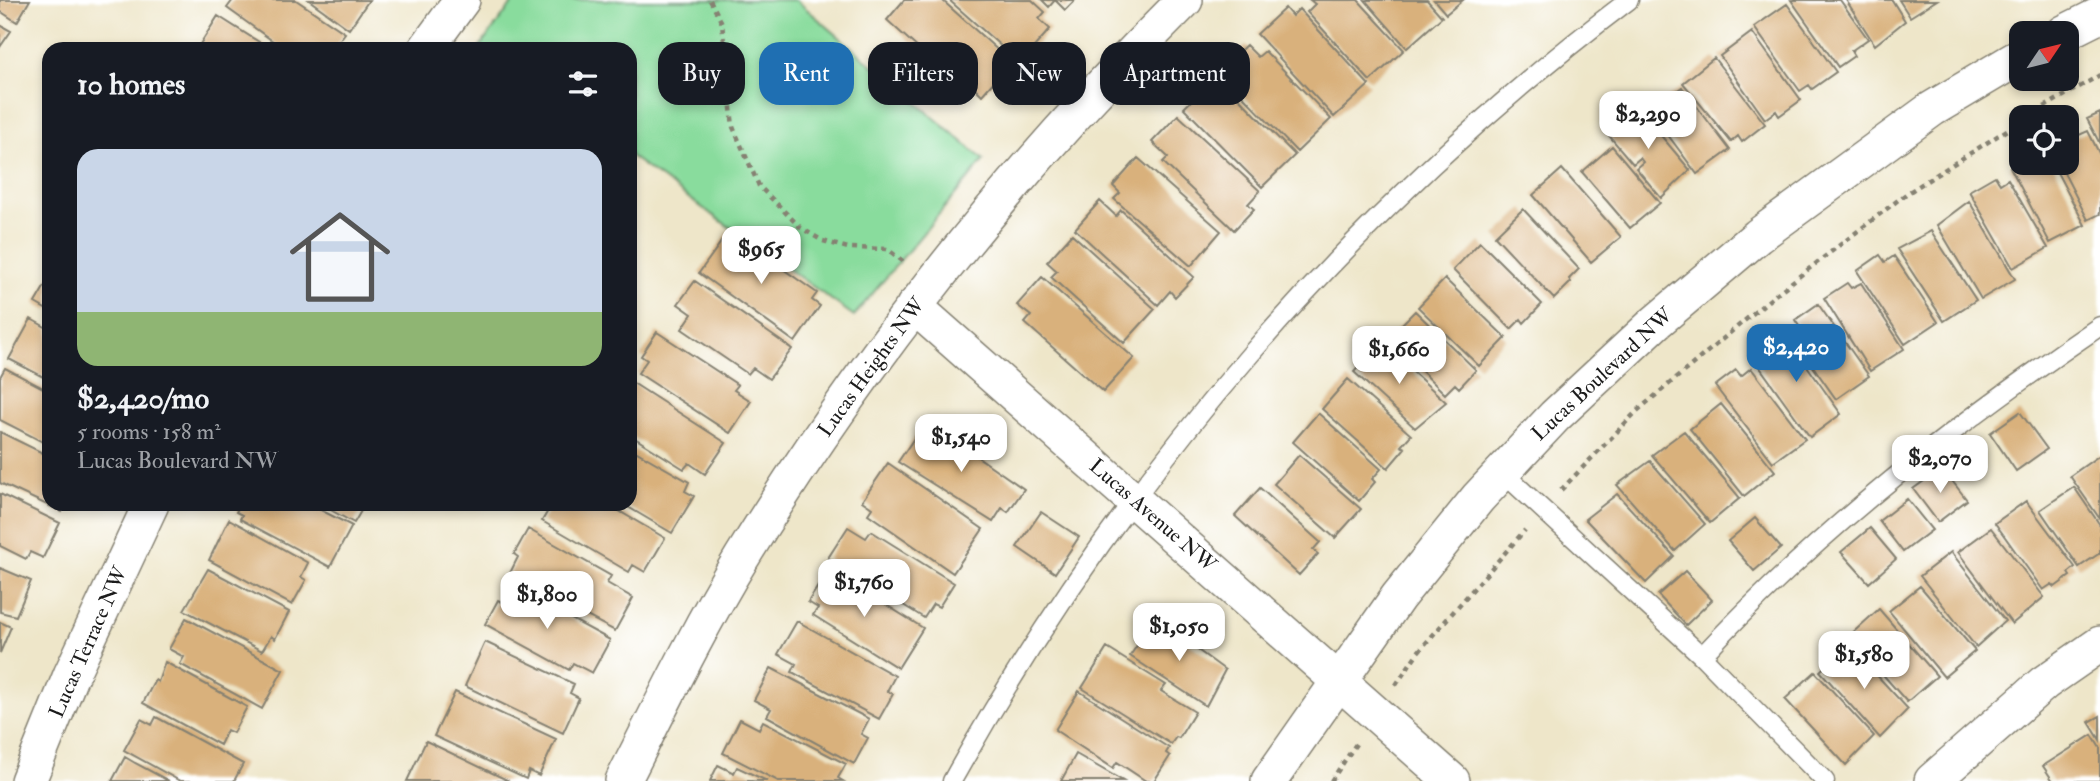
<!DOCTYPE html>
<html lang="en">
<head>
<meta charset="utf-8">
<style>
  :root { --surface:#171b24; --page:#242831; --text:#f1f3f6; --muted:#9ea1a6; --line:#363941; --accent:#1f6fb2 }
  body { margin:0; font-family:"IM FELL Double Pica",serif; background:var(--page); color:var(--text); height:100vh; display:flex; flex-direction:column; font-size:26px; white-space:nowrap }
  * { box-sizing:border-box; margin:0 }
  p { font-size:23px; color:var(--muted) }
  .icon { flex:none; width:38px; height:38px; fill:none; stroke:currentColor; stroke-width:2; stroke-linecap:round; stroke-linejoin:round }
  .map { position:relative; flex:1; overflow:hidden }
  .details { position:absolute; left:42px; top:42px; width:595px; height:469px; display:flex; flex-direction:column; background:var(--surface); border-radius:21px; box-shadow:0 4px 10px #0003 }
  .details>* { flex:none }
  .guide { position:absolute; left:658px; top:42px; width:665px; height:63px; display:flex; gap:14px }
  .needle { width:46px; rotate:55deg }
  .tools { position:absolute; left:2009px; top:21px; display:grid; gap:14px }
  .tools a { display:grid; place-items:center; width:70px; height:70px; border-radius:14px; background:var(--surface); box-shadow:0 4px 10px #0003; font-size:35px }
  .price { position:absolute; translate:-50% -60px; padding:0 16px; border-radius:14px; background:#fff; color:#222; font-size:23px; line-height:46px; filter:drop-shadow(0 2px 4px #0008) }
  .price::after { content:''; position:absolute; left:50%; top:42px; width:21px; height:16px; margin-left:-10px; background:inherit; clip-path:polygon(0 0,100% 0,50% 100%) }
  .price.selected { background:var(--accent); color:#fff }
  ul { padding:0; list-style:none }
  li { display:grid; align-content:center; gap:14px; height:371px; padding:0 35px }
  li+li { border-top:2px solid var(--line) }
  li span { display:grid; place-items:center; height:217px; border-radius:21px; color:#555 }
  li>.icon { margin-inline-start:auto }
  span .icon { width:126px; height:126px; fill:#fffc; stroke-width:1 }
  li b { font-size:30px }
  h2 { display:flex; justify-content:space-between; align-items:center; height:84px; padding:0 35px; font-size:30px }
  .pill { padding:0 24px; border-radius:21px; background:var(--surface); box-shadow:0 4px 10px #0003; font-size:24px; line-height:63px }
  .pill.selected { background:var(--accent); color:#fff }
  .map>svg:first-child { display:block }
  .green { fill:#89dc9d; stroke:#527c5c; stroke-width:2 }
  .building { fill:#d9b17b }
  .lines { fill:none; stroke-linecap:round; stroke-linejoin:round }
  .lane-casing { stroke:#858172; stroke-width:21 }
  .street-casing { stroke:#858172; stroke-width:38 }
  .path { stroke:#858172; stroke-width:4.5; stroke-dasharray:5 5; stroke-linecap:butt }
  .lane { stroke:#fff; stroke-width:18 }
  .street { stroke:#fff; stroke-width:35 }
  .labels { text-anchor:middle; stroke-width:6; stroke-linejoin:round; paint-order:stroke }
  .street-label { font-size:21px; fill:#1c1c1c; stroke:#fff }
</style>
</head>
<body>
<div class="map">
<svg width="2100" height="781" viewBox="0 0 2100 781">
  <rect width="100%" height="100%" fill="#fff"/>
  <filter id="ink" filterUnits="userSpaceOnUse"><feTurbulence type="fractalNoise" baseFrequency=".0143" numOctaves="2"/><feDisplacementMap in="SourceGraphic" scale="14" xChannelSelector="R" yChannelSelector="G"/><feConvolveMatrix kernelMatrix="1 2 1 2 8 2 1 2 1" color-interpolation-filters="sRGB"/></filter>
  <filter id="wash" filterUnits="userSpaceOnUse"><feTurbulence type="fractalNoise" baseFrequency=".00686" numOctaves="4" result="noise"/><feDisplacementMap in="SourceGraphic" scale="28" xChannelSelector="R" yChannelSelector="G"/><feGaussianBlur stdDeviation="1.57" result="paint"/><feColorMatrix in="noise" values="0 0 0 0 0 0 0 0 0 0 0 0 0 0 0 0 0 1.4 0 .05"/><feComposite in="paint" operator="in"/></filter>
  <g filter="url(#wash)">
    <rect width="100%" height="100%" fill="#eee6c9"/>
    <path class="green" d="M515,0H796L984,160L854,316L630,156V49L479,48Z"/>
    <g id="blocks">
      <path class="building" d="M0,0H30L17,22L0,11Z
        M233,0H296L345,33L333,49H284L227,8Z
        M309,0H369L349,29Z
        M904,0H942L1011,62L982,95L972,85L966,92L887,20Z
        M949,0H1032L1045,12L1039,19L1050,29L1020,63Z
        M1042,0H1075L1065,10L1055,0L1049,7Z
        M1310,0H1358L1404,50L1370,81L1307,12L1315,4Z
        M1365,0H1427L1442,17L1407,48Z
        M1434,0H1463L1446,14Z
        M1791,0H1840L1868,39L1851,51L1854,56L1838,67Z
        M1846,0H1892L1905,21L1875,45Z
        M1899,0H1937L1910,17Z
        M1787,4L1836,72L1812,89L1809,85L1800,91L1754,27Z
        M1285,8L1292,16L1299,9L1369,85L1334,117L1257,34Z
        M218,16L270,49H197Z
        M0,25L11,31L0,47Z
        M1752,32L1801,100L1779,116L1776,111L1765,119L1720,56Z
        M1246,45L1258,57L1265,51L1331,119L1297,152L1219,71Z
        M1714,58L1765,124L1742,142L1738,136L1731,142L1683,83Z
        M1210,83L1218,91L1225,84L1295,155L1262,187L1184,108Z
        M1682,87L1730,150L1697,174L1650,111Z
        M1636,106L1690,170L1661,198L1636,168L1643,162L1640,158L1633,164L1605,131Z
        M2100,113V144L2087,119Z
        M1178,115L1260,191L1248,204L1254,209L1234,230L1163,162L1168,157L1152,142Z
        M2074,129L2077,136L2088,131L2100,155V214L2088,220L2059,163H2067V133Z
        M1612,146L1660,203L1630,228L1582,172Z
        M1138,158L1221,231L1191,266L1114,199L1120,193L1113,186Z
        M2021,161L2052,163L2085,225L2050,243L2010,167Z
        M1562,169L1621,237L1591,262L1533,195Z
        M1995,176L2000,184L2008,179L2048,248L2013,268L1969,191Z
        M1100,201L1116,216L1121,210L1194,277L1175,297L1170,291L1158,305L1075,229Z
        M1969,201L2015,279L1981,299L1937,225Z
        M1523,209L1579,269L1569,279L1571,282L1554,299L1495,236Z
        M729,231L817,293L812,300L820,306L795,342L699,273Z
        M1931,231L1976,300L1944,321L1897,249Z
        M1072,234L1155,309L1124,343L1051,277L1057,271L1047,262Z
        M1480,242L1542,304L1524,323L1521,319L1511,329L1453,270Z
        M1880,255L1885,262L1894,256L1938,322L1905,344L1857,271Z
        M1042,277L1134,358L1103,392L1025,323L1031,316L1017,305Z
        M49,279V311L35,303Z
        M1445,279L1506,338L1479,366L1418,307Z
        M695,281L792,349L769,379L753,368L748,374L682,329L692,314L678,304Z
        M1847,283L1851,288L1861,283L1904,349L1870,371L1824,298Z
        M1818,304L1869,376L1836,399L1791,335L1801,329L1795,320Z
        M1415,311L1476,370L1459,388L1455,384L1445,394L1388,338Z
        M31,319L49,329V380L9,359Z
        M657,332L738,385L734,390L751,401L730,433L638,373L647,360L641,356Z
        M1783,332L1841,414L1810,437L1751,355Z
        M1381,343L1446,402L1415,428L1354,372Z
        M5,368L49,391V445L0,420V377Z
        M1751,368L1805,439L1773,462L1715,386L1736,370L1741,376Z
        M1348,379L1411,435L1401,446L1405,448L1388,468L1322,409Z
        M630,381L726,443L705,474L689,463L684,469L630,435Z
        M1721,404L1775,471L1744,496L1690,429Z
        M2020,412L2047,449L2016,471L1990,433Z
        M1318,413L1381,469L1372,479L1375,482L1359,501L1293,442Z
        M921,428L938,440L943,433L1024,489L1008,512L1002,508L993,522L898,462Z
        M1684,431L1740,498L1710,523L1652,455Z
        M0,432L49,456V504H66L62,512L0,483Z
        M630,448L689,482L685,491L694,496L672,533L623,504H630Z
        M1299,455L1361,509L1335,538L1274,484Z
        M2100,455V519L2070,476Z
        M1650,461L1705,524L1675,551L1617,485Z
        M888,463L983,529L953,573L868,514L872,508L862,501Z
        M1942,468L1967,500L1938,522L1913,489Z
        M2074,487L2100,525V553L2079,567L2040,510Z
        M1260,488L1320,542L1313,550L1318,554L1299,575L1235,516Z
        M0,494L60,523L43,558L30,552L26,559L0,546Z
        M1617,494L1674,556L1646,583L1585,519Z
        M1907,499L1932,530L1903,552L1879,521Z
        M2026,501L2075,567L2068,573L2070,576L2055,587L2052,584L2043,590L1995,523Z
        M240,504H309L352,526L330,567L240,519L242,515L236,512Z
        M320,504H365L354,523Z
        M552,504H607L665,538L645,572L633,565L629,572L542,521Z
        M1041,512L1079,537L1055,573L1017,547Z
        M1755,518L1781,548L1754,571L1728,541Z
        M229,519L308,563L301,577L306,580L292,605L209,560Z
        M848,527L866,538L871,531L954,583L939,607L933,604L924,618L828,558Z
        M1870,528L1896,559L1869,583L1841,552Z
        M1991,528L2044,597L2012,624L1958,552Z
        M528,529L611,576L607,583L633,598L615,631L509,575L518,557L514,554Z
        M1951,552L2005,621L1976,647L1920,576Z
        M0,568L31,581L16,616L0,612Z
        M208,569L289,612L275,639L271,636L262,651L184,610Z
        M829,569L923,628L898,668L813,615L818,608L808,602Z
        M1685,571L1712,600L1686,625L1658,595Z
        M511,586L610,640L592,673L573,663L569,670L485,624L498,600L502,602Z
        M1920,586L1975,651L1944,677L1889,611Z
        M1879,609L1937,676L1907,702L1849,636Z
        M186,618L283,670L262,709L180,664L184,657L169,649Z
        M797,621L895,676L887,691L893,694L879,719L792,672L796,664L778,654Z
        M0,622L11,627L0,653Z
        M1152,623L1171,635L1173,632L1225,670L1206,706L1130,656Z
        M485,642L574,684L570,693L579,698L563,733L465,686Z
        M1849,645L1908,709L1880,738L1820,671Z
        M1107,648L1166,685L1161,691L1195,712L1179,738L1176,737L1171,744L1082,688Z
        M165,662L247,707L233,733L227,730L220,745L143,703L155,680L158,682Z
        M771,668L869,719L861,734L868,738L854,764L767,716L771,709L754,700Z
        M1815,672L1874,736L1846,765L1785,699Z
        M1079,691L1169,748L1166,753L1170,756L1154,781H1146L1117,762L1113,768L1055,730Z
        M455,692L556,739L539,776L529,771L526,779L434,736Z
        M2100,716V740L2089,722Z
        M156,717L243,764L234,781H180L124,750L141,719L152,725Z
        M740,719L759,729L763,721L846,764L838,778L843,781H778L723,753Z
        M2092,735L2100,748V781H2053L2043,766Z
        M426,741L509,781H407Z
        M1076,754L1123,781H1061Z
        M125,757L135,763L169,781H112Z
        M718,765L734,773L737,767L767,781H710Z"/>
    </g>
  </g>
  <g filter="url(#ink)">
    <use href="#blocks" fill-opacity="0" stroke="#858172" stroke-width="2"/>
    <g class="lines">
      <defs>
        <path id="lane" d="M1502,472L1702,656L1825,781
          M1702,656C1821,528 1956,424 2100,326
          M952,781C1121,477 1351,210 1629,0"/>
        <path id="street" d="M2064,33L2100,15
          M426,49L462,0
          M914,306L1452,781
          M28,781L71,675L151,504
          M623,781C661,706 698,629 742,557C867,354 1015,168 1185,0
          M1269,781L1398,597L1478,498L1555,416L1655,323L1758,236L1932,109L2021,56
          M1932,781L2044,683L2100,644"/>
      </defs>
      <use href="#lane" class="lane-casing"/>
      <use href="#street" class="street-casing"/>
      <path class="path" d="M710,0L722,23L733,127L759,186L801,228L823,241L848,248L887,249L904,262
        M2027,117L2100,75
        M1561,490L1637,411L1775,295L1906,194L2021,121
        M1396,685L1418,652L1525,530
        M1331,781L1356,744"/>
      <use href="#lane" class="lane"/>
      <use href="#street" class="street"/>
    </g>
  </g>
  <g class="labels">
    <g class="street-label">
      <text transform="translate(871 367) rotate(-54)" y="7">Lucas Heights NW</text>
      <text transform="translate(1602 374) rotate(-43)" y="7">Lucas Boulevard NW</text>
      <text transform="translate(1153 515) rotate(41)" y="7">Lucas Avenue NW</text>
      <text transform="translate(88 642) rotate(-66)" y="7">Lucas Terrace NW</text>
    </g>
  </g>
</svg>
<div class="tools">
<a><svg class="needle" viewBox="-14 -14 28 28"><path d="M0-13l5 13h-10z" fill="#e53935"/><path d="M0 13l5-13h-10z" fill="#9ea1a6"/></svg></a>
<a><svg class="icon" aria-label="locate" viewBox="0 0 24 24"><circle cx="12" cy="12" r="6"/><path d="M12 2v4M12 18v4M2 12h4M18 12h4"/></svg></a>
</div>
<b class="price" style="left:1648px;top:151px">$2,290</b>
<b class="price" style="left:761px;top:286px">$965</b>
<b class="price selected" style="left:1796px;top:384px">$2,420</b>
<b class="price" style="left:1399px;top:386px">$1,660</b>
<b class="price" style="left:961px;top:474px">$1,540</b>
<b class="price" style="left:1940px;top:495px">$2,070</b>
<b class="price" style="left:864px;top:619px">$1,760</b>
<b class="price" style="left:547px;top:631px">$1,800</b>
<b class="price" style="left:1179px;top:663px">$1,050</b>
<b class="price" style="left:1864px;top:691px">$1,580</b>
<div class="guide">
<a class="pill">Buy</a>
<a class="pill selected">Rent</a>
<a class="pill">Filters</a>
<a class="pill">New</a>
<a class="pill">Apartment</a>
</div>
<section class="details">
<h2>10 homes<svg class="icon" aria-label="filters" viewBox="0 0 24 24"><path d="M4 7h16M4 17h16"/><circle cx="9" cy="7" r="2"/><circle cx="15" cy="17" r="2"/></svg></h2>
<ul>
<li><span style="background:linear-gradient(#c9d6e8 75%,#8fb573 0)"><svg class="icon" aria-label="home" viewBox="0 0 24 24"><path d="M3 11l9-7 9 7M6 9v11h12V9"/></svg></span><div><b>$2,420/mo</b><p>5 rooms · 158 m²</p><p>Lucas Boulevard NW</p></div></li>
</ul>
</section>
</div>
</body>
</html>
